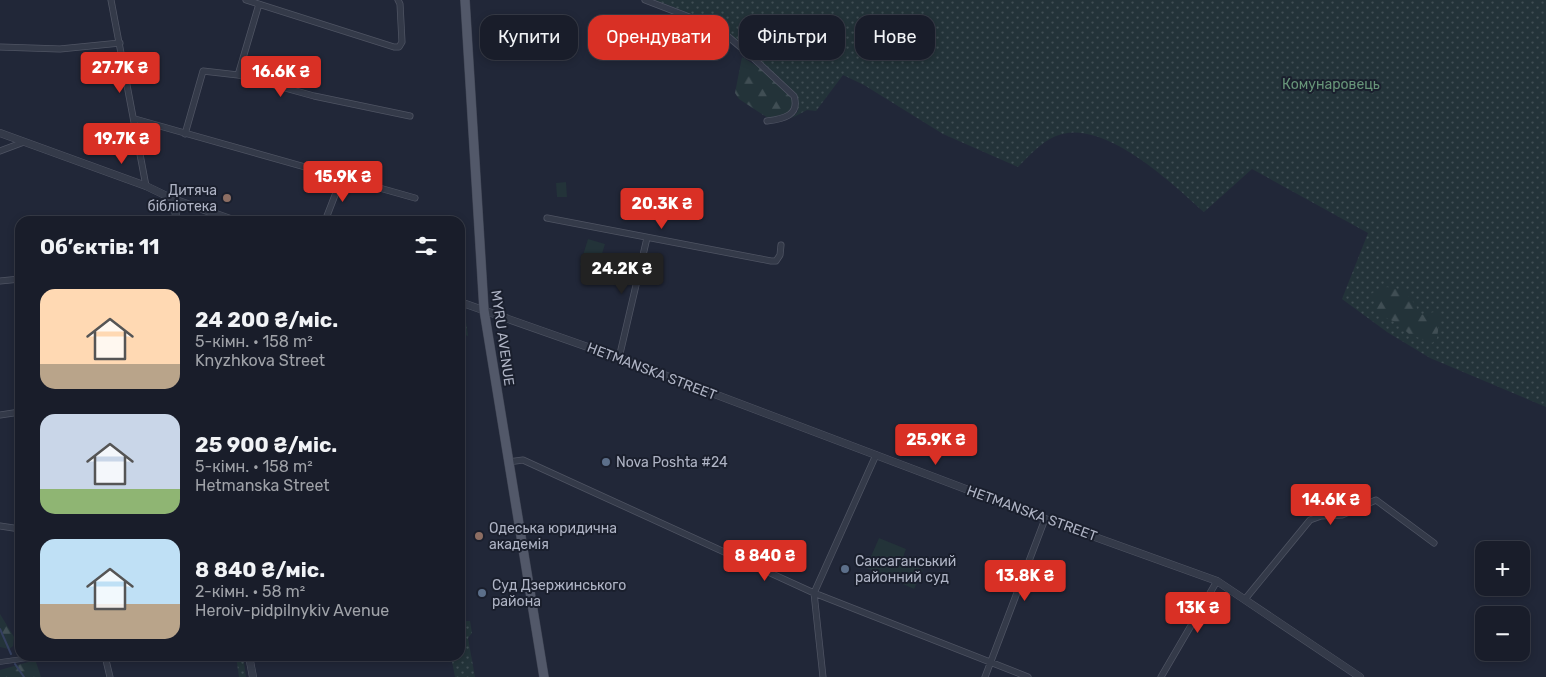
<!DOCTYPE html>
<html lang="uk">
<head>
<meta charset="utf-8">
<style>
  :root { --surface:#191d2a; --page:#262a36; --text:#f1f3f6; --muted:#9fa2a8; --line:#373b47; --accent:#d93025 }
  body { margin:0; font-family:Rubik,sans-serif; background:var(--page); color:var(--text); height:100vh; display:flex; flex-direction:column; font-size:19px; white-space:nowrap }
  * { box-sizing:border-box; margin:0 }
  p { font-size:16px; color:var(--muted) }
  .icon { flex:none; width:28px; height:28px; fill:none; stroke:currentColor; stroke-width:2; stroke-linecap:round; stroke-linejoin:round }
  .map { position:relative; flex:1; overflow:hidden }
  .drawer { position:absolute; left:15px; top:216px; width:450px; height:445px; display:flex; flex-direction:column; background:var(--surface); border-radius:15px; box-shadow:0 2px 8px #0003,0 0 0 1px var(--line) }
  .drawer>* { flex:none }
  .top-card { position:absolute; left:480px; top:15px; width:475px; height:45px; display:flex; gap:10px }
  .controls { position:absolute; left:1475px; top:541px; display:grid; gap:10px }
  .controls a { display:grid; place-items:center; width:55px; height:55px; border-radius:10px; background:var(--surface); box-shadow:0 2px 8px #0003,0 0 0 1px var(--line); font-size:25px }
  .price { position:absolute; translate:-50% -42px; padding:0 11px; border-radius:5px; background:var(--accent); color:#fff; font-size:16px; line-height:32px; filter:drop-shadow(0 1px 2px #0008) }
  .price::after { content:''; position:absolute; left:50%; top:30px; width:15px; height:11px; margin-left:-8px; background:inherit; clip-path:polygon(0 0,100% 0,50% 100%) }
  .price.selected { background:#222; color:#fff }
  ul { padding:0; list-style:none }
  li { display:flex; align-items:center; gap:15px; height:125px; padding:0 25px }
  li span { display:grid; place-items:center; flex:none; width:140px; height:100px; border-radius:15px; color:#555 }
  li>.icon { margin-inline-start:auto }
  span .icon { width:60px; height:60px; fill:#fffc; stroke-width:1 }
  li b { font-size:21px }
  h2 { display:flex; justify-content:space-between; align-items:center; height:60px; padding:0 25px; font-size:21px }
  .chip { padding:0 18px; border-radius:15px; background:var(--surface); box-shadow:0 2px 8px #0003,0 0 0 1px var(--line); font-size:18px; line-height:45px }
  .chip.selected { background:var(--accent); color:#fff }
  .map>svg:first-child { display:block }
  .grass { fill:url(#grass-dots) }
  .forest { fill:url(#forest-firs) }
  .park { fill:#233339 }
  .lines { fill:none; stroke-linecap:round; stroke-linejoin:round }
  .stream { stroke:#35405f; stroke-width:2 }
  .pedestrian-casing { stroke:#4f5463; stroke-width:5.5 }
  .minor-casing { stroke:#4f5463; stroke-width:7 }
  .tertiary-casing { stroke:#4f5463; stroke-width:8 }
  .primary-casing { stroke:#3e4352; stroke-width:10 }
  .pedestrian { stroke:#343a49; stroke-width:4.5 }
  .minor { stroke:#343a49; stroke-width:5.5 }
  .tertiary { stroke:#343a49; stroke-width:7 }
  .primary { stroke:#525869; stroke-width:9 }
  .education-dot { fill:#8d6e63; stroke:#1a1f2d; stroke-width:2 }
  .service-dot { fill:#5c6f8a; stroke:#1a1f2d; stroke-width:2 }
  .labels { text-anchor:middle; stroke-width:4; stroke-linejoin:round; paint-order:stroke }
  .park-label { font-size:14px; fill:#679579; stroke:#1a1f2d }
  .poi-label { font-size:14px; fill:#afb4c5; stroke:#1a1f2d; text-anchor:start }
  .street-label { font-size:14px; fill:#afb4c5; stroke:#1a1f2d }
</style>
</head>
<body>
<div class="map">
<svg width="1546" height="677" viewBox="0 0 1546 677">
  <defs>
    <pattern id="grass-dots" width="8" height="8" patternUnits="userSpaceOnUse" patternTransform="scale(1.25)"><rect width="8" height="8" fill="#233339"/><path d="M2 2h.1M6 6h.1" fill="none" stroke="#404e54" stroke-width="1.8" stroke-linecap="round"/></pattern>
    <pattern id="forest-firs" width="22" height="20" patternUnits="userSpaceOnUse" patternTransform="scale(1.25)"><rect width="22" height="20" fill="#233339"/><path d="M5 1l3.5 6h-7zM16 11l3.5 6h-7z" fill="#404e54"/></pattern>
  </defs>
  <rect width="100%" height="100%" fill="#212738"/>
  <path class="grass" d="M655,0H1546V407L1430,358L1387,332L1342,299L1368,233L1252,169L1204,212C1173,184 1102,116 1056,136C1040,143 1030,155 1018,167L943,134L864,85L843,75L816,111L807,110L792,118L798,111L796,94L720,25Z
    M460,308L464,309L468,336L460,333Z
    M460,621H470L472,633L468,638L475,677H455L451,656H460Z
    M236,656H243L246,677H239Z"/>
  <path class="forest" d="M742,57C762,69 785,82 794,104L788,113L768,118L739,99L735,93Z
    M1387,287L1403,290L1415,304L1420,315L1434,312L1440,317L1437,338L1432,343L1409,334L1397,323L1378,314L1372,293Z
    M0,614L14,637L13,646L9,649L0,647Z
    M32,661L36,662L41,677H0V670Z"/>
  <path class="park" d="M566,182L567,197H557L556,183Z
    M588,239L605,244L597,270L580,265Z
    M879,538L906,549L902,560L923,570L914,589L866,568Z"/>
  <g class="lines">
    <path class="stream" d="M0,629L11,654
      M15,664L24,677"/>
    <defs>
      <path id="pedestrian" d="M0,662L36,657"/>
      <path id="minor" d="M111,0L146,186
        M246,0L394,47H399L402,42L400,4L398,0
        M645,0L718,28L751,56L794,96C800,115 784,119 767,121
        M0,47L60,49L120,43
        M238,75L259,4
        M135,119L415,198
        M185,134L203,71L238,75L314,96L410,116
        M0,151L24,142
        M547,218L771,261H776L780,255L781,245
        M325,221L342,177
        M0,281L20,279
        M619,358L647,238
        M0,415L20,412
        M508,462L523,460L814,593L1028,677
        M0,526L20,529
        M1246,598L1310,520L1321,516L1342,515L1376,500L1434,543
        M105,656L110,677
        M36,657L39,656
        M823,677L814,593L876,455
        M985,677L1045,519
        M1161,677L1217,581"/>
      <path id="tertiary" d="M0,133L146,186L173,199L236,221
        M173,199L177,221
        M460,302L619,358L1045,519L1217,581L1360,677
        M249,656L253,677"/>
      <path id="primary" d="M465,0L484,310L544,677"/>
    </defs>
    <use href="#pedestrian" class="pedestrian-casing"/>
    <use href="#minor" class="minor-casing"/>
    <use href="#tertiary" class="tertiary-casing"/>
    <use href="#primary" class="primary-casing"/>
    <use href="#pedestrian" class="pedestrian"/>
    <use href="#minor" class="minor"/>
    <use href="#tertiary" class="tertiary"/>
    <use href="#primary" class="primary"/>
  </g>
  <g class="education-dot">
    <circle cx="227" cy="198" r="5"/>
    <circle cx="479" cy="536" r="5"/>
  </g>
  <g class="service-dot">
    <circle cx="606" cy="462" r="5"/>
    <circle cx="845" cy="569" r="5"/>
    <circle cx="482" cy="593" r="5"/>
  </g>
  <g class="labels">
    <g class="park-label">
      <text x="1331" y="89">Комунаровець</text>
    </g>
    <g class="poi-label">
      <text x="217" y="195" text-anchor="end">Дитяча<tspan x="217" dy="16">бібліотека</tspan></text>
      <text x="616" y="467">Nova Poshta #24</text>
      <text x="489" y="533">Одеська юридична<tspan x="489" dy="16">академія</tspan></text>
      <text x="855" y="566">Саксаганський<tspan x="855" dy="16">районний суд</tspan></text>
      <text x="492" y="590">Суд Дзержинського<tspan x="492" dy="16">района</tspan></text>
    </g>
    <g class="street-label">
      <text transform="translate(503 338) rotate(82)" y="5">MYRU AVENUE</text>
      <text transform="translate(652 371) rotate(21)" y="5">HETMANSKA STREET</text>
      <text transform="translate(1032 513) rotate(20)" y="5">HETMANSKA STREET</text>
    </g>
  </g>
</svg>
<div class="controls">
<a>+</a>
<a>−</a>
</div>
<b class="price" style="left:120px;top:94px">27.7K ₴</b>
<b class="price" style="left:281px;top:98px">16.6K ₴</b>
<b class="price" style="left:122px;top:165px">19.7K ₴</b>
<b class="price" style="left:343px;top:203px">15.9K ₴</b>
<b class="price" style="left:662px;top:230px">20.3K ₴</b>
<b class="price selected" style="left:622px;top:295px">24.2K ₴</b>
<b class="price" style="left:936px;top:466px">25.9K ₴</b>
<b class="price" style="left:1331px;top:526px">14.6K ₴</b>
<b class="price" style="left:765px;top:582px">8 840 ₴</b>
<b class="price" style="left:1025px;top:602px">13.8K ₴</b>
<b class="price" style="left:1198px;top:634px">13K ₴</b>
<div class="top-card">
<a class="chip">Купити</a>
<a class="chip selected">Орендувати</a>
<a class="chip">Фільтри</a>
<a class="chip">Нове</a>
</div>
<section class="drawer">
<h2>Об’єктів: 11<svg class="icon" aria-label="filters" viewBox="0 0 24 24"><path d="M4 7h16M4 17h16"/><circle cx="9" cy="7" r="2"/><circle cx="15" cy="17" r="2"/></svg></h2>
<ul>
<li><span style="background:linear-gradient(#ffd9b3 75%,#b9a48a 0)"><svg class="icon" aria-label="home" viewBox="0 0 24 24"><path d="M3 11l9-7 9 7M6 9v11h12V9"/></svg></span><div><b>24 200 ₴/міс.</b><p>5-кімн. · 158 m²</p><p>Knyzhkova Street</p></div></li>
<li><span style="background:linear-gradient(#c9d6e8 75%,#8fb573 0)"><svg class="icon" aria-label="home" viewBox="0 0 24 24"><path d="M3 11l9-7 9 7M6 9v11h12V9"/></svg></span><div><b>25 900 ₴/міс.</b><p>5-кімн. · 158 m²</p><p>Hetmanska Street</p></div></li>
<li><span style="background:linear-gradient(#bfe0f5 65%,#b9a48a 0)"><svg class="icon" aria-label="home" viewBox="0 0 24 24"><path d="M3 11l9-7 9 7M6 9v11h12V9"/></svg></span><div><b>8 840 ₴/міс.</b><p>2-кімн. · 58 m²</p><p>Heroiv-pidpilnykiv Avenue</p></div></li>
</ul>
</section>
</div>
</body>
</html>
